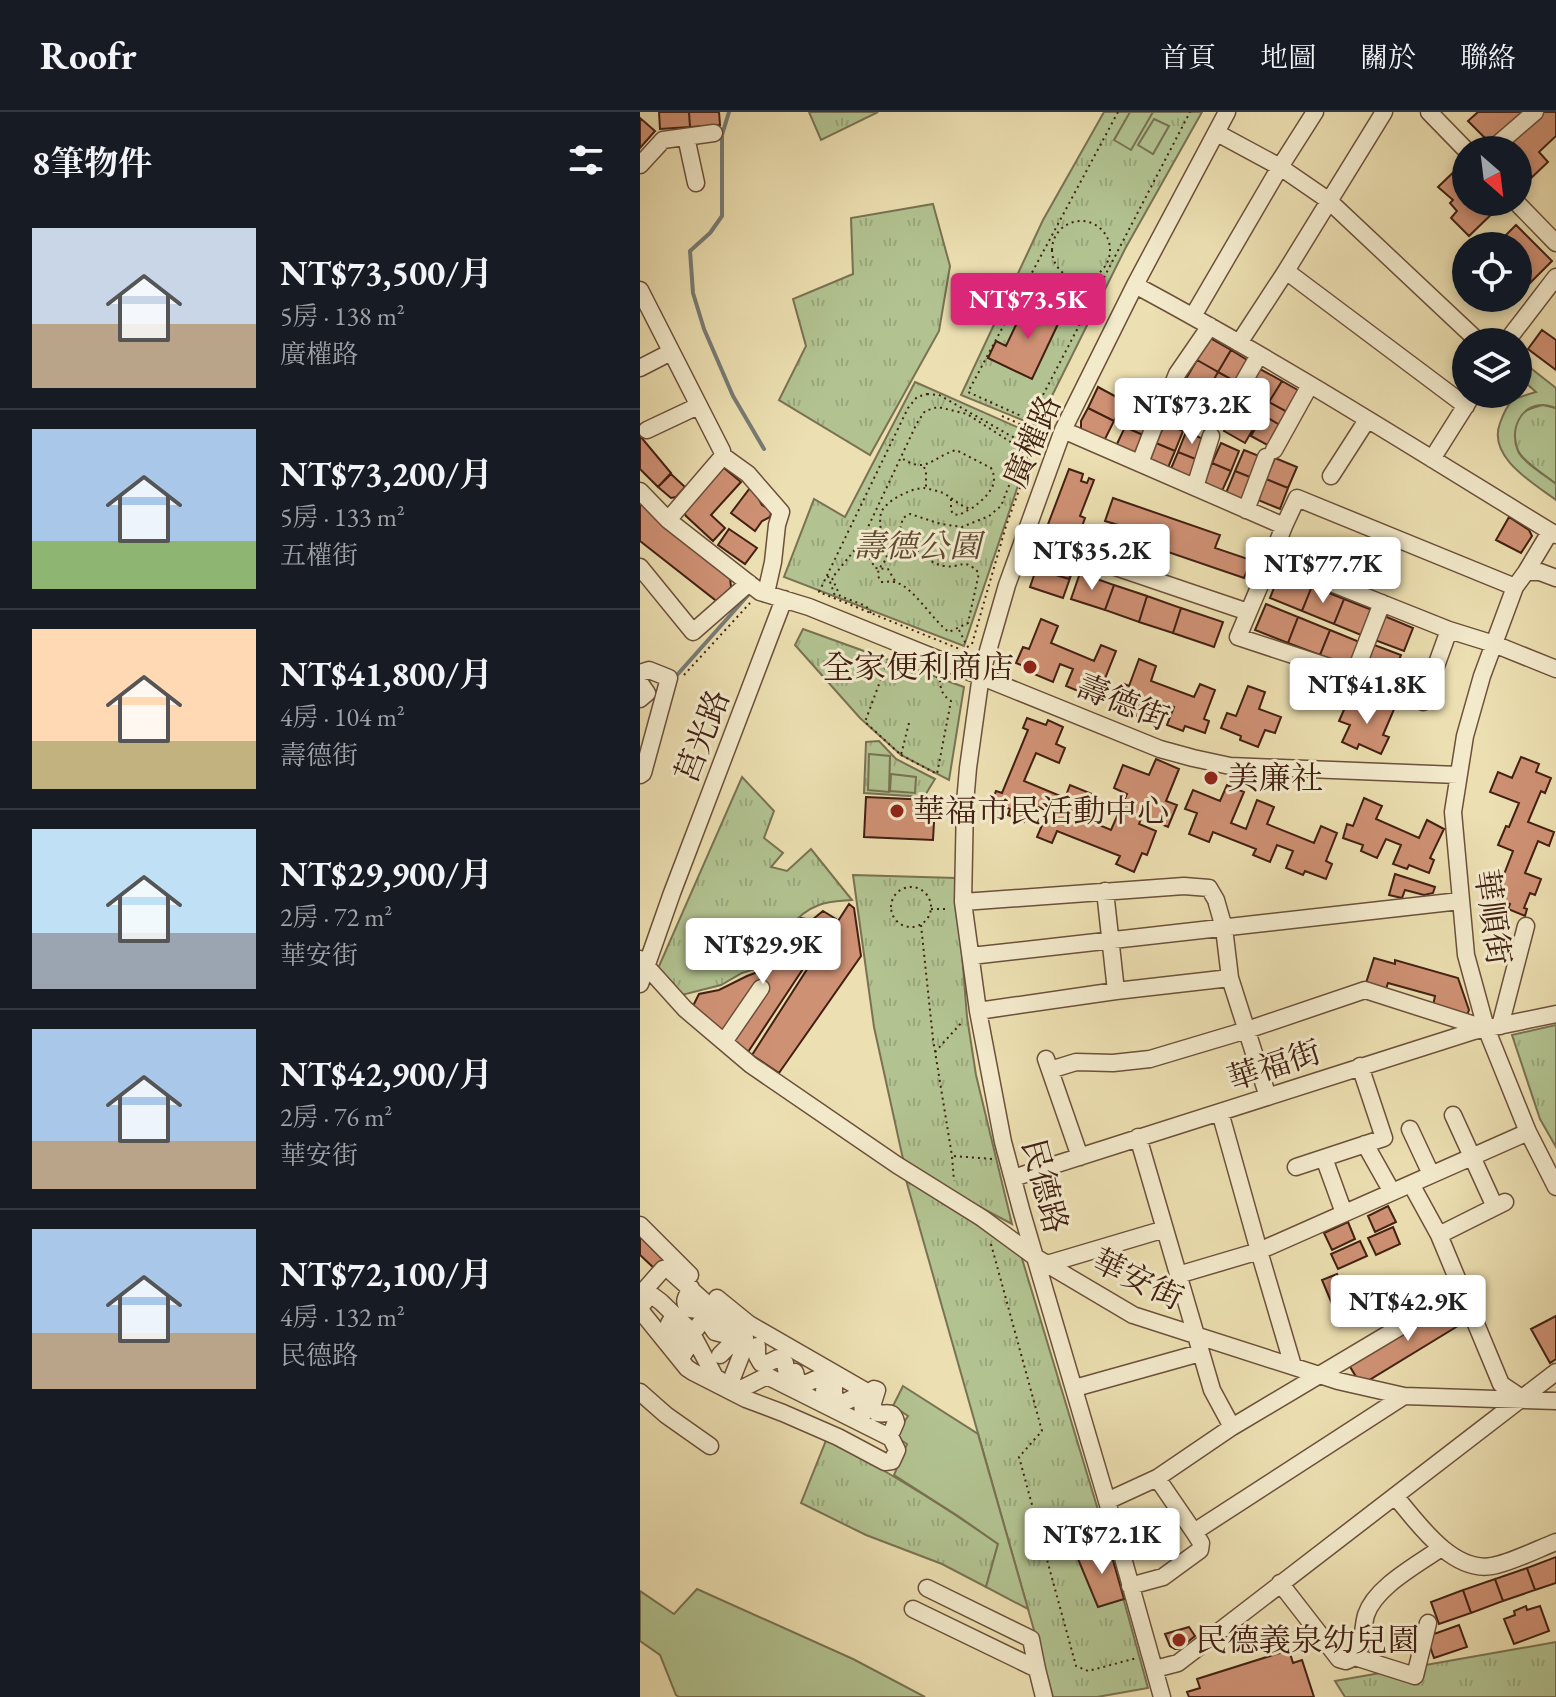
<!DOCTYPE html>
<html lang="zh-TW">
<head>
<meta charset="utf-8">
<style>
  :root { --surface:#171b24; --page:#242831; --text:#f1f3f6; --muted:#9ea1a6; --line:#363941; --accent:#db2777 }
  body { margin:0; font-family:"EB Garamond","Noto Serif TC",serif; background:var(--page); color:var(--text); height:100vh; display:flex; flex-direction:column; font-size:30px; white-space:nowrap }
  * { box-sizing:border-box; margin:0 }
  p { font-size:26px; color:var(--muted) }
  .icon { flex:none; width:44px; height:44px; fill:none; stroke:currentColor; stroke-width:2; stroke-linecap:round; stroke-linejoin:round }
  .map { position:relative; flex:1; overflow:hidden }
  .details { display:flex; flex-direction:column; background:var(--surface); width:640px }
  .details>* { flex:none }
  .needle { width:52px; rotate:152deg }
  .tools { position:absolute; left:812px; top:24px; display:grid; gap:16px }
  .tools a { display:grid; place-items:center; width:80px; height:80px; border-radius:50%; background:var(--surface); box-shadow:0 4px 12px #0003; font-size:40px }
  .price { position:absolute; translate:-50% -68px; padding:0 18px; border-radius:8px; background:#fff; color:#222; font-size:26px; line-height:52px; filter:drop-shadow(0 2px 4px #0008) }
  .price::after { content:''; position:absolute; left:50%; top:48px; width:24px; height:18px; margin-left:-12px; background:inherit; clip-path:polygon(0 0,100% 0,50% 100%) }
  .price.on { background:var(--accent); color:#fff }
  ul { padding:0; list-style:none }
  li { display:flex; align-items:center; gap:24px; height:200px; padding:0 32px }
  li+li { border-top:2px solid var(--line) }
  li span { display:grid; place-items:center; flex:none; width:224px; height:160px; border-radius:0px; color:#555 }
  li>.icon { margin-inline-start:auto }
  span .icon { width:96px; height:96px; fill:#fffc; stroke-width:1 }
  li b { font-size:34px }
  h2 { display:flex; justify-content:space-between; align-items:center; height:96px; padding:0 32px; font-size:34px }
  header { display:flex; align-items:center; gap:48px; box-sizing:border-box; height:112px; padding:0 40px; background:var(--surface); border-bottom:2px solid var(--line) }
  header strong { font-size:38px }
  nav { display:flex; gap:44px; margin-inline-start:auto; font-size:28px }
  main { display:flex; flex:1; min-height:0 }
  .map>svg:first-child { display:block }
  .grass { fill:url(#grass-tufts); stroke:#7a7252; stroke-width:2 }
  .garden { fill:#b2c391; stroke:#7a7252; stroke-width:2 }
  .lines { fill:none; stroke-linecap:round; stroke-linejoin:round }
  .stream { stroke:#787c75; stroke-width:4 }
  .building { fill:#cf9174; stroke:#422013; stroke-width:2 }
  .minor-casing { stroke:#6c503a; stroke-width:19 }
  .path { stroke:#422013; stroke-width:2; stroke-dasharray:2 4; stroke-linecap:butt }
  .minor { stroke:#f3eacc; stroke-width:16 }
  .poi-dot { fill:#8f2418; stroke:#f3eacc; stroke-width:3 }
  .labels { text-anchor:middle; stroke-width:6; stroke-linejoin:round; paint-order:stroke }
  .street-label { font-size:32px; fill:#422013; stroke:#f3eacc }
  .park-label { font-size:32px; font-style:italic; fill:#5e4932; stroke:#f3eacc }
  .poi-label { font-size:32px; fill:#422013; stroke:#f3eacc; text-anchor:start }
</style>
</head>
<body>
<header>
<strong>Roofr</strong>
<nav><a>首頁</a><a>地圖</a><a>關於</a><a>聯絡</a></nav>
</header>
<main>
<section class="details">
<h2>8筆物件<svg class="icon" aria-label="filters" viewBox="0 0 24 24"><path d="M4 7h16M4 17h16"/><circle cx="9" cy="7" r="2"/><circle cx="15" cy="17" r="2"/></svg></h2>
<ul>
<li><span style="background:linear-gradient(#c9d6e8 60%,#b9a48a 0)"><svg class="icon" aria-label="home" viewBox="0 0 24 24"><path d="M3 11l9-7 9 7M6 9v11h12V9"/></svg></span><div><b>NT$73,500/月</b><p>5房 · 138 m²</p><p>廣權路</p></div></li>
<li><span style="background:linear-gradient(#a9c7e8 70%,#8fb573 0)"><svg class="icon" aria-label="home" viewBox="0 0 24 24"><path d="M3 11l9-7 9 7M6 9v11h12V9"/></svg></span><div><b>NT$73,200/月</b><p>5房 · 133 m²</p><p>五權街</p></div></li>
<li><span style="background:linear-gradient(#ffd9b3 70%,#c2b280 0)"><svg class="icon" aria-label="home" viewBox="0 0 24 24"><path d="M3 11l9-7 9 7M6 9v11h12V9"/></svg></span><div><b>NT$41,800/月</b><p>4房 · 104 m²</p><p>壽德街</p></div></li>
<li><span style="background:linear-gradient(#bfe0f5 65%,#9aa5b1 0)"><svg class="icon" aria-label="home" viewBox="0 0 24 24"><path d="M3 11l9-7 9 7M6 9v11h12V9"/></svg></span><div><b>NT$29,900/月</b><p>2房 · 72 m²</p><p>華安街</p></div></li>
<li><span style="background:linear-gradient(#a9c7e8 70%,#b9a48a 0)"><svg class="icon" aria-label="home" viewBox="0 0 24 24"><path d="M3 11l9-7 9 7M6 9v11h12V9"/></svg></span><div><b>NT$42,900/月</b><p>2房 · 76 m²</p><p>華安街</p></div></li>
<li><span style="background:linear-gradient(#a9c7e8 65%,#b9a48a 0)"><svg class="icon" aria-label="home" viewBox="0 0 24 24"><path d="M3 11l9-7 9 7M6 9v11h12V9"/></svg></span><div><b>NT$72,100/月</b><p>4房 · 132 m²</p><p>民德路</p></div></li>
</ul>
</section>
<div class="map">
<svg width="916" height="1585" viewBox="0 0 916 1585">
  <defs>
    <pattern id="grass-tufts" width="24" height="20" patternUnits="userSpaceOnUse" patternTransform="scale(2)"><rect width="24" height="20" fill="#b2c391"/><path d="M3 7l-1-3M5 7V3M7 7l1-3M15 17l-1-3M17 17v-4M19 17l1-3" fill="none" stroke="#9aa77c"/></pattern>
  </defs>
  <rect width="100%" height="100%" fill="#ecdfb1"/>
  <filter id="stains"><feTurbulence type="fractalNoise" baseFrequency=".0025" numOctaves="4"/><feColorMatrix values="0 0 0 0 .2 0 0 0 0 .09 0 0 0 0 .02 0 0 0 .5 -.17"/></filter>
  <radialGradient id="worn" r=".72"><stop offset=".6" stop-color="#630" stop-opacity="0"/><stop offset="1" stop-color="#630" stop-opacity=".3"/></radialGradient>
  <path class="grass" d="M169,0H238L181,28Z
    M464,0H562L485,137L397,314L321,283L403,108Z
    M293,92L310,154L299,219L230,343L139,288L166,234L153,187L213,162L211,106Z
    M275,270L395,323L324,534L144,465L174,387L205,405Z
    M903,293L916,296V372C905,363 889,354 880,342C874,333 872,313 879,304C885,297 896,295 903,293Z
    M163,517L324,575L309,668L261,643L220,606L155,533Z
    M239,629L256,647L295,667L284,685L224,681L226,630Z
    M102,665L134,699L124,726L143,741L131,755L147,759L171,737L212,788C202,789 189,789 179,793C152,803 141,827 130,852L102,861L81,873L38,884L16,861Z
    M213,763L316,766L327,905L336,963L372,1112L319,1084L263,1047L234,915Z
    M916,913V1035L900,1007L872,923Z
    M266,1068L380,1140L468,1431L508,1576L457,1585H413Z
    M187,1326C246,1359 303,1393 358,1432L346,1475L302,1452L226,1423L161,1391Z
    M916,1530V1585H705L695,1569Z"/>
  <path class="garden" d="M490,0H513L491,38L474,28Z
    M514,7L529,14L513,42L498,33Z
    M888,254L916,276V296C912,295 908,293 904,293C880,292 869,319 878,339C883,350 906,364 916,372V388C893,371 847,345 860,311C869,287 872,287 896,280L879,265Z
    M229,642L250,644L249,680L228,678Z
    M251,662L276,665L275,681L250,679Z
    M263,1274L338,1322L388,1497L346,1475L358,1432L318,1404L254,1363L267,1332L255,1324L268,1304L253,1294Z
    M57,1477L213,1547L285,1585H39L36,1583L20,1543L0,1529V1479L34,1502Z"/>
  <g class="lines">
    <path class="stream" d="M89,0L82,23V104L70,121L50,139L53,181L64,217L93,284L124,337
      M37,563L110,481"/>
  </g>
  <path class="building" d="M19,0H49L50,15L20,17Z
    M49,0H79L80,13L50,15Z
    M838,0H883L851,32L828,9Z
    M903,0H916V24L899,40L908,50L889,68L878,57V38H863Z
    M0,6L15,19L0,36Z
    M821,53L826,58V90H856L860,94L829,124L811,106L817,99L810,91L813,88L798,75Z
    M876,113L912,149L878,183V134H855Z
    M399,189L420,199L415,210L418,212L392,267L348,246L356,229L366,234L384,196L394,200Z
    M902,218L916,228V258L888,237Z
    M570,226L591,238L578,260L557,248Z
    M591,238L612,251L600,272L578,260Z
    M557,248L578,260L566,282L544,270Z
    M620,257L642,269L629,290L608,277Z
    M578,260L600,272L587,294L566,282Z
    M642,269L663,281L651,302L629,290Z
    M544,270L566,282L553,304L532,291Z
    M458,275L484,289L474,309L448,296Z
    M608,277L629,290L617,310L596,298Z
    M566,282L587,294L574,316L553,304Z
    M629,290L651,302L643,315L623,303V302Z
    M494,295L512,303L503,323L485,315Z
    M448,296L474,309L464,329L441,318V309Z
    M596,298L617,310L605,331L584,319Z
    M623,303L643,315L631,335L611,324Z
    M525,311L543,319L535,339L516,331Z
    M485,315L503,323L495,342L476,334Z
    M546,320L566,328L558,348L538,340Z
    M0,324L31,361L18,375L0,357Z
    M516,331L535,339L527,358L508,350Z
    M581,331L599,339L591,359L572,351Z
    M604,338L624,346L615,367L595,359Z
    M538,340L558,348L550,367L530,359Z
    M635,346L657,355L648,376L626,367Z
    M572,351L591,359L582,379L564,371Z
    M84,356L101,370L71,403L85,416L73,429L46,404L43,399L79,358Z
    M429,357L443,362L441,369L447,371L449,366L454,368L440,404L445,406L439,423L422,417L421,421L407,415Z
    M595,359L615,367L605,389L586,381Z
    M31,362L45,375L36,385L31,386L18,375Z
    M626,367L648,376L640,397L618,388Z
    M110,376L115,380L122,393L129,397L131,401L130,405L122,409L115,419L91,401Z
    M473,386L580,423L575,436L611,448L604,466L484,425L488,416L465,409Z
    M0,391L90,466L91,475L79,491L0,429Z
    M869,405L889,418L892,424L881,441L856,428Z
    M89,417L117,436L105,452L78,433Z
    M403,437L436,449L423,486L390,475Z
    M403,437L436,449L429,467L396,457Z
    M440,461L474,473L465,498L431,487Z
    M640,461L672,474L662,499L630,486Z
    M474,473L507,484L499,510L465,498Z
    M672,474L704,487L694,512L662,499Z
    M507,484L541,496L533,521L499,510Z
    M704,487L737,500L726,525L694,512Z
    M626,492L658,505L648,531L615,518Z
    M541,496L583,510L574,535L533,521Z
    M742,503L773,516L764,539L732,527Z
    M658,505L690,518L680,543L648,531Z
    M401,507L418,514L411,531L454,549L461,533L476,539L464,569L469,571L464,583L445,576L443,581L426,574L433,557L420,552L413,570L394,562L395,559L376,551L383,535L389,537Z
    M690,518L722,531L712,556L680,543Z
    M729,531L761,543L752,565L720,553Z
    M499,547L516,554L511,569L554,585L560,572L575,578L564,607L569,609L565,621L545,614L543,619L527,613L534,595L519,589L511,610L491,602L493,598L474,590L482,571L489,574Z
    M608,574L625,580L619,597L641,605L635,621L625,618L618,635L600,628L601,624L581,616L587,601L596,604Z
    M737,586L755,595L743,623L749,625L741,642L719,632L717,637L702,630L710,613L699,609L707,591L730,601Z
    M387,606L406,613L408,608L423,615L416,632L425,636L419,651L396,641L384,669L425,686L430,673L452,682L442,706L471,718L487,682L474,676L483,653L509,663L516,647L539,657L526,689L537,693L528,715L502,704L499,712L516,719L507,743L502,741L494,760L476,752L480,744L417,719L412,731L397,725L408,699L391,692L384,710L368,703L370,697L352,689L356,679L362,681L388,618L383,616Z
    M881,645L899,652L896,660L911,666L905,681L901,679L888,710L914,720L909,734L898,729L885,761L901,767L895,783L890,781L884,796L887,797L885,804L868,797L870,792L841,780L849,759L863,765L873,739L858,733L866,714L869,715L879,691L850,680L858,660L872,666Z
    M587,673L604,680L591,711L606,717L617,688L634,695L627,712L674,731L681,714L697,721L686,749L692,752L686,767L665,759L663,763L646,756L653,739L637,733L630,750L613,743L616,737L573,720L569,730L549,722L557,701L545,697L553,678L580,689Z
    M226,685L289,688L288,710H294L293,728L224,725Z
    M724,686L742,694L736,707L779,726L787,708L804,717L790,746L794,748L789,761L769,753L767,757L753,752L761,733L746,727L737,746L721,739L723,733L703,726L707,712L713,714Z
    M755,762L795,775L793,781L784,783L765,778L762,786L749,783Z
    M209,792L214,796L221,844L139,961L112,943Z
    M183,799L196,807L108,940L52,896L59,882L79,878L107,864L131,855L161,806L172,808Z
    M734,846L755,852V848L818,866L829,898L827,903L793,894L795,884L748,871L746,877L726,871Z
    M748,1094L756,1110L735,1120L728,1104Z
    M708,1110L715,1127L692,1138L684,1121Z
    M753,1115L760,1132L736,1143L728,1126Z
    M0,1121L28,1146L16,1158L0,1143Z
    M720,1129L727,1144L698,1157L691,1142Z
    M697,1162L711,1193L695,1199L682,1168Z
    M814,1189L826,1209L721,1273L709,1253Z
    M916,1204V1247L910,1251L891,1217Z
    M468,1431L484,1487L458,1495L438,1447Z
    M916,1445V1471L895,1478L887,1456Z
    M887,1456L895,1478L863,1489L855,1467Z
    M855,1467L863,1489L831,1501L823,1478Z
    M823,1478L831,1501L799,1512L791,1490Z
    M886,1494L887,1498L900,1494L909,1519L874,1532L864,1507L875,1503L874,1499Z
    M819,1513L827,1535L794,1546L786,1523L793,1520L794,1522Z
    M549,1515L555,1524L539,1537H535L530,1534L525,1522Z
    M649,1538L653,1551L662,1548L674,1585H549L547,1580L560,1576L557,1567Z"/>
  <g class="lines">
    <defs>
      <path id="minor" d="M789,0L826,38
        M577,21L640,55L688,88L839,230
        M46,25L56,71
        M851,38L895,0
        M0,53L23,28L74,21
        M876,90L916,131
        M646,159L826,294
        M495,173C639,250 777,338 916,423
        M0,178L82,339L83,344L108,362L141,400L137,413L133,450L126,481
        M553,204L640,55L675,0
        M866,230L916,165
        M599,231L646,159L744,0
        M0,256L31,240
        M525,292L537,262L570,214
        M583,306L619,243
        M7,318L58,294
        M423,318L644,414L657,386L875,475L886,460H900L916,466
        M634,338L670,273
        M792,347L833,282
        M500,351L518,304
        M691,364L727,308
        M555,375L571,324
        M0,379L28,408L120,480L169,495L520,637L553,646L590,654L818,663
        M606,398L626,345
        M28,408L83,344
        M644,414L631,447L809,518L854,532L916,557
        M384,424L608,500
        M631,447L598,525L714,563L742,491
        M0,455L53,520L109,471
        M886,460L910,420
        M875,475L842,564L825,624L813,700L826,843L846,916L888,1020L916,1075
        M0,561L9,558L29,566L3,661L0,663
        M714,563L783,590L809,518
        M0,571L7,581L0,587
        M465,779L476,879
        M323,790L544,774L569,776L576,788L584,816L590,866L628,985
        M331,844L820,789
        M0,847L45,897L111,953L257,1053L342,1106L395,1145L493,1203L698,1269L764,1284L916,1289
        M0,872L32,781L144,487
        M338,899L476,879L590,866
        M860,914L886,814
        M84,930L121,876
        M406,947L440,1045
        M410,958L436,950L473,951L510,947L607,918L725,878L844,916
        M580,1000L619,1139L653,1254
        M813,1003L855,1095
        M770,1017L791,1062
        M498,1025L572,1278L592,1315
        M725,1032L752,1080
        M684,1046L704,1101
        M656,1055L744,1026L720,954
        M373,1066L834,919L916,902
        M771,1072L799,1123L861,1272L883,1287
        M0,1113L50,1163
        M799,1123L865,1090
        M407,1152L525,1117
        M538,1163L619,1139L888,1020
        M51,1176C47,1184 41,1190 50,1197L59,1198L64,1206L56,1217
        M0,1183L23,1157L27,1156L105,1226L104,1236L91,1269L92,1273L101,1277L127,1264L251,1326L257,1338L252,1349L245,1350L198,1325L143,1301L106,1287L53,1260L47,1256L0,1198
        M77,1186L109,1212L234,1284
        M0,1196L9,1184H13L21,1190L50,1218L75,1265L83,1270
        M76,1199L71,1214L75,1220L87,1223L90,1230L88,1235L80,1243
        M35,1203C30,1210 26,1213 30,1221C38,1226 46,1224 48,1235L43,1243
        M117,1234V1244L121,1251H128L138,1246L145,1251L147,1263
        M155,1260L157,1268L159,1271H167L176,1267L183,1271L185,1283
        M194,1273V1283L198,1290H205L215,1285L222,1290L223,1302
        M435,1276L560,1241
        M234,1277L237,1278L232,1294L237,1301C247,1303 253,1297 256,1310L252,1319
        M0,1280L26,1303L70,1334
        M517,1366L554,1420
        M755,1384C777,1410 812,1461 852,1454C870,1451 898,1437 916,1430
        M467,1389L517,1366L592,1315L822,1178
        M640,1471L699,1547L706,1549L715,1545
        M490,1474L523,1465L560,1438L561,1431L554,1420L764,1284
        M287,1476L391,1527L397,1557
        M273,1497L397,1557L404,1585
        M715,1545C724,1533 722,1518 726,1503C735,1475 777,1453 801,1436
        M715,1545L775,1564L788,1511
        M515,1557L538,1551L916,1260
        M522,1585L467,1389L382,1101L363,1030L338,899L323,790L325,691L328,656L341,563L367,473L423,318L495,173L587,0"/>
    </defs>
    <use href="#minor" class="minor-casing"/>
    <path class="path" d="M478,0L328,280L390,308L550,0
      M412 138a29 29 0 1 1 58 0a29 29 0 1 1-58 0Z
      M287,282L299,283L394,337L366,414L332,532L322,538L179,480L268,296L277,285Z
      M362,304L404,323
      M284,355L286,360V376
      M311,387V398L313,402L319,403L330,397
      M221,430L235,456L248,457L255,469
      M188,464L195,484
      M231,501L226,494L200,484L192,466L221,430L277,311L285,299L298,295L327,302L383,338L361,394L349,404L322,415L301,412L270,402L263,406L260,417C270,431 286,451 304,454C321,457 323,444 339,461L328,511L309,520C292,508 274,475 255,470C250,469 246,470 241,470C234,459 241,455 247,446C244,433 238,414 241,401C245,389 271,376 284,376C289,377 298,379 303,381C313,386 319,394 331,397C344,387 361,374 351,356L316,338C290,346 287,363 260,345
      M319,518L327,534
      M44,563L110,491
      M269,611L261,643L225,610L248,548L274,557L269,569
      M261,643L297,662L311,589C302,583 300,577 300,566L275,557
      M251 795a20 20 0 1 1 40 0a20 20 0 1 1-40 0Z
      M291,797H309
      M281,813L293,927L312,1044L314,1069
      M295,940L323,909
      M314,1044L352,1047
      M351,1132L402,1319L379,1345L436,1554L448,1559L497,1546"/>
    <use href="#minor" class="minor"/>
  </g>
  <g class="poi-dot">
    <circle cx="390" cy="555" r="8"/>
    <circle cx="571" cy="666" r="8"/>
    <circle cx="257" cy="699" r="8"/>
    <circle cx="539" cy="1528" r="8"/>
  </g>
  <g class="labels">
    <g class="street-label">
      <text transform="translate(392 329) rotate(-67)" y="11">廣權路</text>
      <text transform="translate(483 590) rotate(22)" y="11">壽德街</text>
      <text transform="translate(62 624) rotate(-69)" y="11">莒光路</text>
      <text transform="translate(853 805) rotate(82)" y="11">華順街</text>
      <text transform="translate(634 953) rotate(-18)" y="11">華福街</text>
      <text transform="translate(405 1074) rotate(75)" y="11">民德路</text>
      <text transform="translate(498 1167) rotate(26)" y="11">華安街</text>
    </g>
    <g class="park-label">
      <text x="277" y="445">壽德公園</text>
    </g>
    <g class="poi-label">
      <text x="374" y="566" text-anchor="end">全家便利商店</text>
      <text x="587" y="677">美廉社</text>
      <text x="273" y="710">華福市民活動中心</text>
      <text x="555" y="1539">民德義泉幼兒園</text>
    </g>
  </g>
  <rect width="100%" height="100%" filter="url(#stains)"/>
  <rect width="100%" height="100%" fill="url(#worn)"/>
</svg>
<div class="tools">
<a><svg class="needle" viewBox="-14 -14 28 28"><path d="M0-13l5 13h-10z" fill="#e53935"/><path d="M0 13l5-13h-10z" fill="#9ea1a6"/></svg></a>
<a><svg class="icon" aria-label="locate" viewBox="0 0 24 24"><circle cx="12" cy="12" r="6"/><path d="M12 2v4M12 18v4M2 12h4M18 12h4"/></svg></a>
<a><svg class="icon" aria-label="layers" viewBox="0 0 24 24"><path d="M12 4l9 5-9 5-9-5zM3 14l9 5 9-5"/></svg></a>
</div>
<b class="price on" style="left:388px;top:229px">NT$73.5K</b>
<b class="price" style="left:552px;top:334px">NT$73.2K</b>
<b class="price" style="left:452px;top:480px">NT$35.2K</b>
<b class="price" style="left:683px;top:493px">NT$77.7K</b>
<b class="price" style="left:727px;top:614px">NT$41.8K</b>
<b class="price" style="left:123px;top:874px">NT$29.9K</b>
<b class="price" style="left:768px;top:1231px">NT$42.9K</b>
<b class="price" style="left:462px;top:1464px">NT$72.1K</b>
</div>
</main>
</body>
</html>
